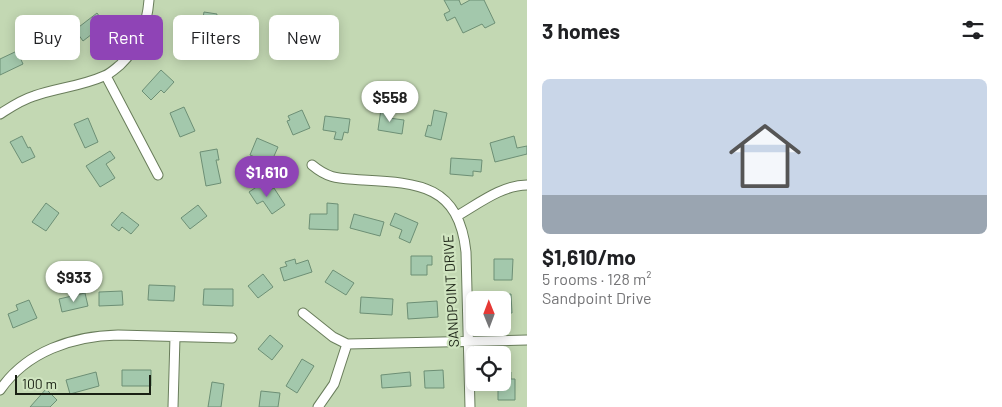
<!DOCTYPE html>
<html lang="en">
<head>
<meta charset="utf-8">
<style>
  :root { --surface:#fff; --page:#f2f2f2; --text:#202124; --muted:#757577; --accent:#8f44b6 }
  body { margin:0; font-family:Barlow,sans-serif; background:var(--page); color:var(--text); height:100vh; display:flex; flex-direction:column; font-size:19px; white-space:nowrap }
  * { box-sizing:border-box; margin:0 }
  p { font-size:16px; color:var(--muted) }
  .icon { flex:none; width:28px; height:28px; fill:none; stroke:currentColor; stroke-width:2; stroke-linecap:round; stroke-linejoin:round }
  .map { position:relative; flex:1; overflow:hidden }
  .side { display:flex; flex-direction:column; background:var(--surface); width:475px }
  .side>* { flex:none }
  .hud { position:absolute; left:15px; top:15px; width:436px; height:45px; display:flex; gap:10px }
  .needle { width:32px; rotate:359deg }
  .tools { position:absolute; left:466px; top:291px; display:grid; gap:10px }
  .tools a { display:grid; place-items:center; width:45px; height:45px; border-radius:8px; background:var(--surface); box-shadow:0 2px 12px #0003; font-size:25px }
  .scale { position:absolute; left:15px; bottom:12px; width:136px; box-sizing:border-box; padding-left:5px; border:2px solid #192013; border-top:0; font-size:14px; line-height:18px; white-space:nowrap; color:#192013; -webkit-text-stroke:4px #d0e5c0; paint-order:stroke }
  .price { position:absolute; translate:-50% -42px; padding:0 11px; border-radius:18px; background:#fff; color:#222; font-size:16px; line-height:32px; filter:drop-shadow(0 1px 2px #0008) }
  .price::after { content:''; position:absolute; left:50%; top:30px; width:15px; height:11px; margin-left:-8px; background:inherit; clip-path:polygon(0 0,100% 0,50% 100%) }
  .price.active { background:var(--accent); color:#fff }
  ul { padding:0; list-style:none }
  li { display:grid; align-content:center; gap:10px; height:265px; padding:0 15px }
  li span { display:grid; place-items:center; height:155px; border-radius:8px; color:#555 }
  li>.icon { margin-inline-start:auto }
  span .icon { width:90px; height:90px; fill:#fffc; stroke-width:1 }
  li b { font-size:21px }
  h2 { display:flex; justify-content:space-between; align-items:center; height:60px; padding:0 15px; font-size:21px }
  .chip { padding:0 18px; border-radius:8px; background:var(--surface); box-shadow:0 2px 12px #0003; font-size:18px; line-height:45px }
  .chip.active { background:var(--accent); color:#fff }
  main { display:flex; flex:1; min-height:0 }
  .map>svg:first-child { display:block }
  .building { fill:#a3c8ac; stroke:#6d8f75 }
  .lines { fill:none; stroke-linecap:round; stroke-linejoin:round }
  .minor-casing { stroke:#697d5b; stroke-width:11 }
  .minor { stroke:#fff; stroke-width:9 }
  .labels { text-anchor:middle; stroke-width:4.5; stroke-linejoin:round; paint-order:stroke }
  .street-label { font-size:14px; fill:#192013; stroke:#d0e5c0 }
</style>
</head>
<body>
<main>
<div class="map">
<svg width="527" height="407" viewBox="0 0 527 407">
  <rect width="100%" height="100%" fill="#c3d8b3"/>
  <path class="building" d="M444,0H459L461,5L470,0H484L495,23L485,28L482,24L463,33L455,17L447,21L444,14L450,11Z
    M204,12L217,14L214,31H211L209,41L196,39L199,22L202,23Z
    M97,13L105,24L83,41L75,30Z
    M51,20L68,39L50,56L37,43L46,35L41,29Z
    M17,51L23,64L0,75V59Z
    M161,70L174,82L164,93L161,90L151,100L142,91Z
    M184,107L195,131L180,137L170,113Z
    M381,109L390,110L389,118L404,120L402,134L378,130Z
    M302,110L310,128L293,135L287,121L290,120L288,116Z
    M434,110L447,113L441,140L425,136L428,125L431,126Z
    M325,116L350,119L348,133L344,132L342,140L334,139L336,132L323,130Z
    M88,118L98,142L85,148L74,124Z
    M22,136L28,148L30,147L35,157L22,163L10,142Z
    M514,136L517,148L527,146V154L495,162L490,143Z
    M257,138L278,147L267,172L254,166L257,158L250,155Z
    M217,149L219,160H216L221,183L206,186L200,152Z
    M110,151L115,158L106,164L115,178L100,187L86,166Z
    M451,158L482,160L481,172L473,171V176L450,174Z
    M264,182L270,190L274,188L285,205L272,214L263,201L257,204L249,192Z
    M46,203L59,213L46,231L32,222Z
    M327,203L338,204V230L309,229L310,214H327Z
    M198,205L207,216L190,229L181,218Z
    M122,212L139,225L131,234L122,227L119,231L111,225Z
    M395,213L418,223L410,243L399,238L402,230L390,225Z
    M354,214L384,222L380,236L350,228Z
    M411,256H432V265H427V275H411Z
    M295,259L296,264L308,260L312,272L284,281L280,268L287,266L285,262Z
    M494,259H513L512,280H494Z
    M333,270L354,283L346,295L325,282Z
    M263,274L273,287L258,298L248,286Z
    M149,285L175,286L174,301L148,300Z
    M204,289H233V306L203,305Z
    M122,291L123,305L99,306V292Z
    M85,293L88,306L62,312L59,299Z
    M502,294H511L512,313H502Z
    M361,297L393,299L392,315L360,313Z
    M29,300L37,318L13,328L8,314L18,310L16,305Z
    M437,301L438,317L408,319L407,303Z
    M270,335L283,346L272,360L258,349Z
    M302,359L314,366L297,393L286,386Z
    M122,370H151V386H122Z
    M443,370L444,388H425L424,371Z
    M96,372L99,386L70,394L66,380Z
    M410,372L411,386L382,388L381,375Z
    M502,372H511V379H515V400H498V382H502Z
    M212,382L224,384L221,407H208Z
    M46,389L57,400L50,407H30Z
    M261,391L280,393L278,407H259Z"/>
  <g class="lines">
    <defs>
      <path id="minor" d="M106,76L158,175
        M0,114C11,107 21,100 34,96C57,88 82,86 104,76C110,74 115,69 120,65C139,47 147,26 149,0
        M312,165C330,180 340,178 363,180C419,183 459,185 466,252L470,407
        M457,216C478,204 502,185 527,185
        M303,313L333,337L347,344L527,340
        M0,390C27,351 73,336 118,335L232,338
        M173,407L175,337
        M318,407L334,384L347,344"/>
    </defs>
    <use href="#minor" class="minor-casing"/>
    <use href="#minor" class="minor"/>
  </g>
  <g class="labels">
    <g class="street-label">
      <text transform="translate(451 291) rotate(-93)" y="5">SANDPOINT DRIVE</text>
    </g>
  </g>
</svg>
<div class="tools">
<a><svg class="needle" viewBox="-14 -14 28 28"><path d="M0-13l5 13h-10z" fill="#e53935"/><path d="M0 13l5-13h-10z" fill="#757577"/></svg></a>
<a><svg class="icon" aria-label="locate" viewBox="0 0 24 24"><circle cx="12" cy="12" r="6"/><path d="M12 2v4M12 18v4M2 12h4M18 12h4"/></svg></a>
</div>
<div class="scale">100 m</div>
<b class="price" style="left:390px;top:123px">$558</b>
<b class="price active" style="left:267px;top:198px">$1,610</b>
<b class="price" style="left:74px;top:303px">$933</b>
<div class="hud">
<a class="chip">Buy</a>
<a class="chip active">Rent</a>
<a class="chip">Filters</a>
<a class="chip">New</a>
</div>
</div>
<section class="side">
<h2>3 homes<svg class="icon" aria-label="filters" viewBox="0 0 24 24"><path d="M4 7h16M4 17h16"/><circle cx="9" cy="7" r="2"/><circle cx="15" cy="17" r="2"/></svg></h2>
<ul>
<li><span style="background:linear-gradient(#c9d6e8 75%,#9aa5b1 0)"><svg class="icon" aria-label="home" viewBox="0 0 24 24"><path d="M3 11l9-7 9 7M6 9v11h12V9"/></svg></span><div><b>$1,610/mo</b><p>5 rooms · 128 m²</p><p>Sandpoint Drive</p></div></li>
</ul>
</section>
</main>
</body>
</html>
